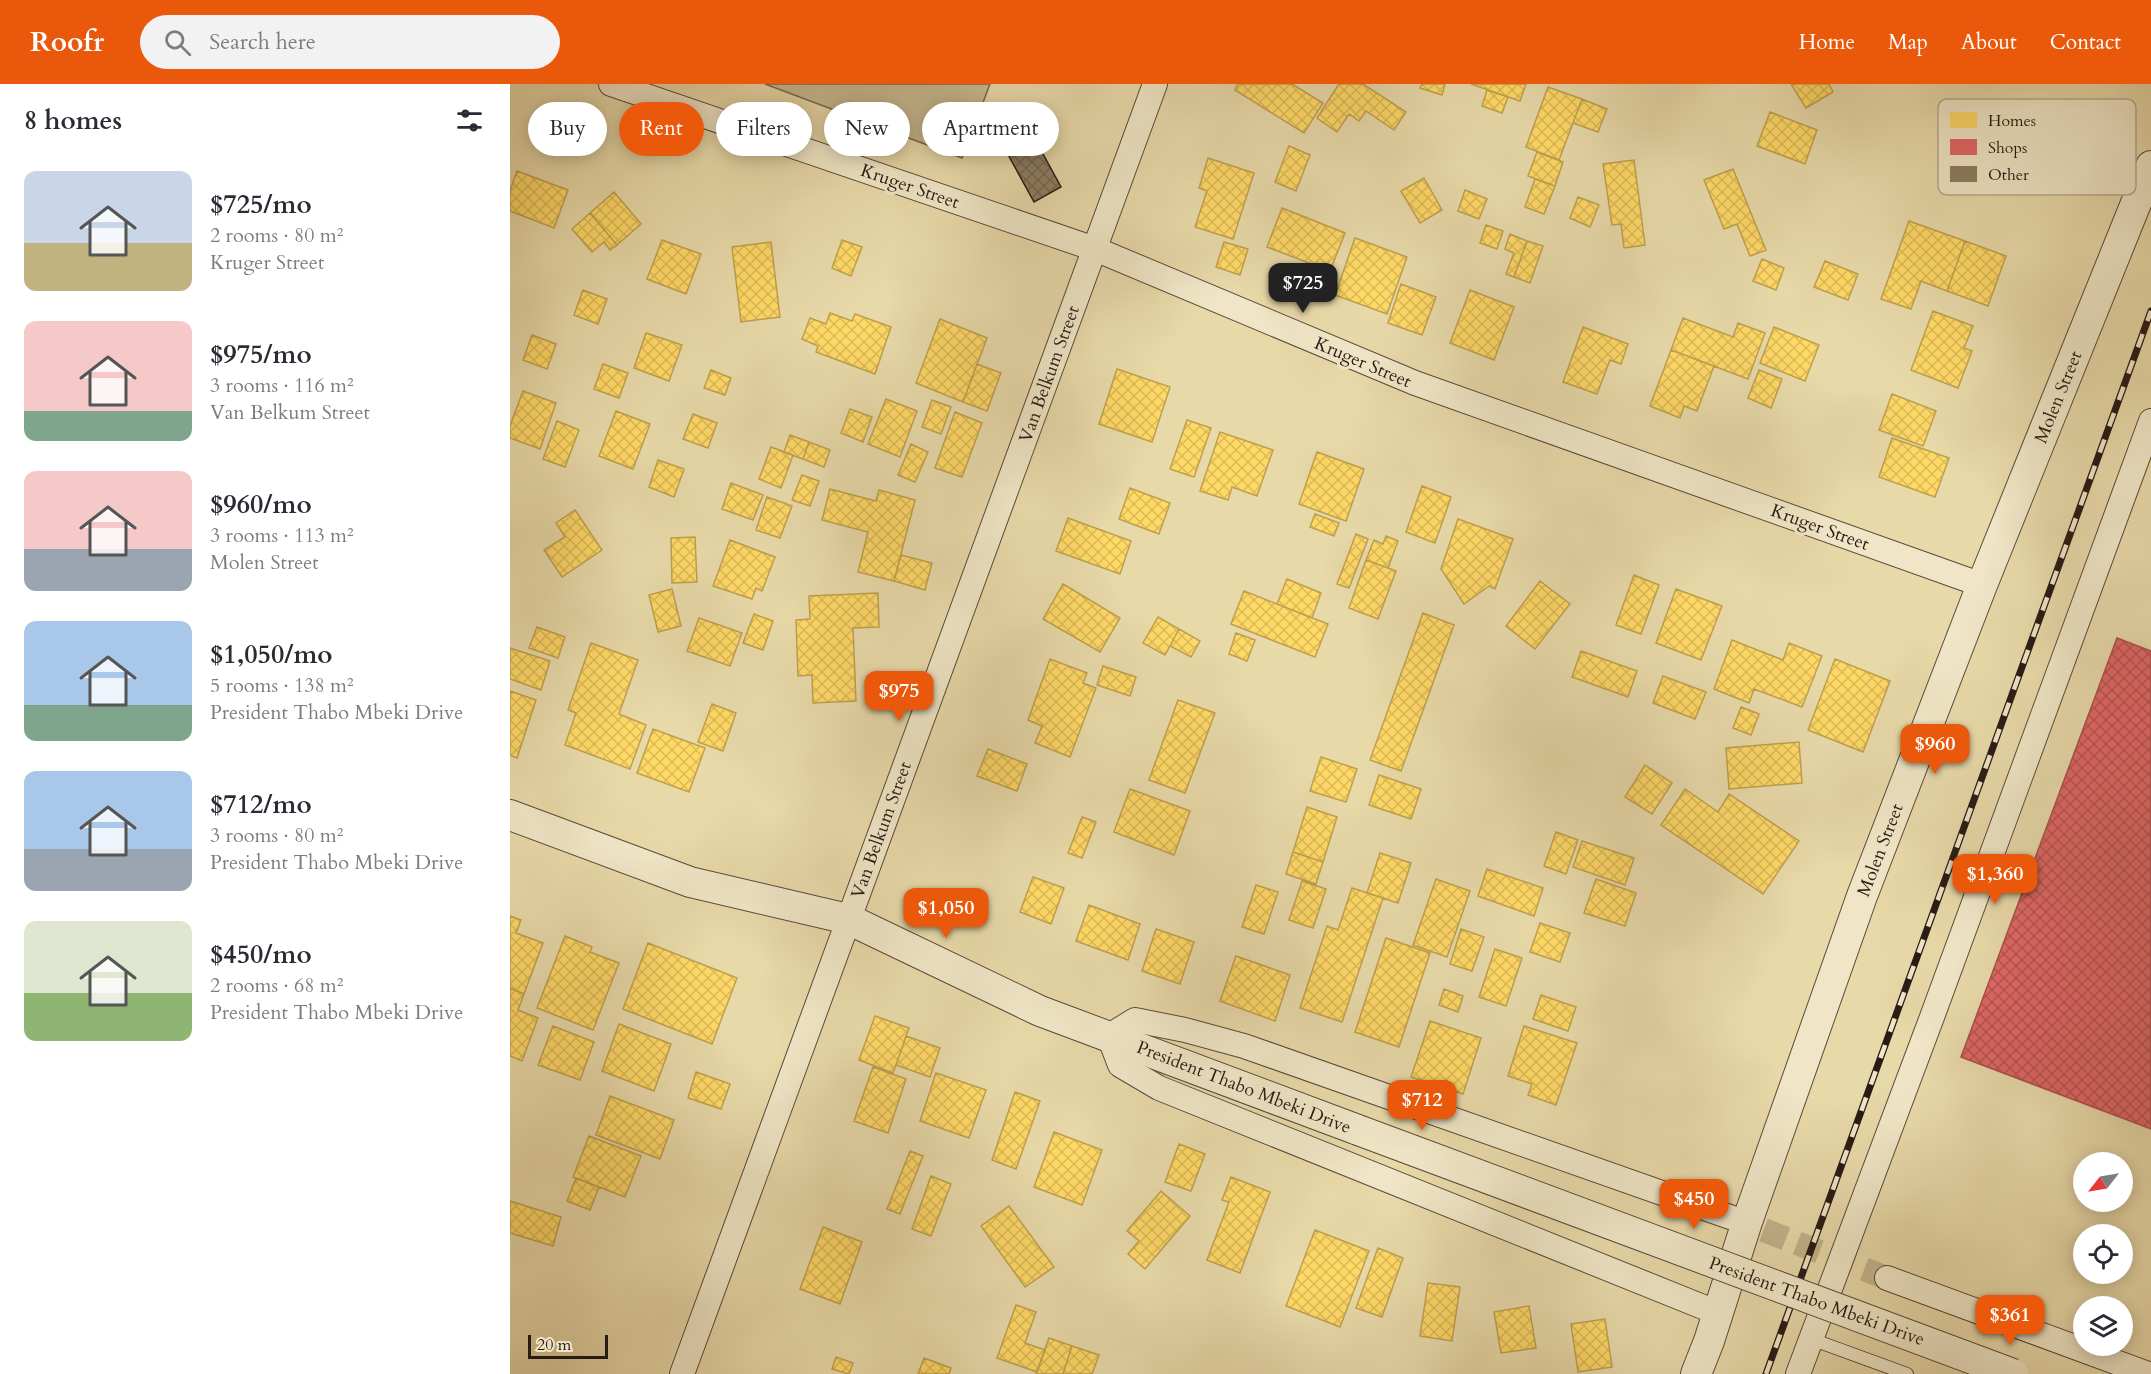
<!DOCTYPE html>
<html lang="en">
<head>
<meta charset="utf-8">
<style>
  :root { --surface:#fff; --page:#f2f2f3; --text:#2b2b33; --muted:#7c7c81; --accent:#ea580c }
  body { margin:0; font-family:Cardo,serif; background:var(--page); color:var(--text); height:100vh; display:flex; flex-direction:column; font-size:22px; white-space:nowrap }
  * { box-sizing:border-box; margin:0 }
  p { font-size:20px; color:var(--muted) }
  .icon { flex:none; width:33px; height:33px; fill:none; stroke:currentColor; stroke-width:2; stroke-linecap:round; stroke-linejoin:round }
  .map { position:relative; flex:1; overflow:hidden }
  .sheet { display:flex; flex-direction:column; background:var(--surface); width:510px }
  .sheet>* { flex:none }
  .top-card { position:absolute; left:18px; top:18px; width:570px; height:54px; display:flex; gap:12px }
  .needle { width:39px; rotate:239deg }
  .fabs { position:absolute; left:1563px; top:1068px; display:grid; gap:12px }
  .fabs a { display:grid; place-items:center; width:60px; height:60px; border-radius:50%; background:var(--surface); box-shadow:0 3px 15px #0003; font-size:30px }
  .scale { position:absolute; left:18px; bottom:15px; width:80px; box-sizing:border-box; padding-left:6px; border:3px solid #281a15; border-top:0; font-size:16px; line-height:21px; white-space:nowrap; color:#281a15; -webkit-text-stroke:4px #f0e6c7; paint-order:stroke }
  .price { position:absolute; translate:-50% -51px; padding:0 14px; border-radius:12px; background:var(--accent); color:#fff; font-size:20px; line-height:39px; filter:drop-shadow(0 2px 3px #0008) }
  .price::after { content:''; position:absolute; left:50%; top:36px; width:18px; height:14px; margin-left:-9px; background:inherit; clip-path:polygon(0 0,100% 0,50% 100%) }
  .price.selected { background:#222; color:#fff }
  ul { padding:0; list-style:none }
  li { display:flex; align-items:center; gap:18px; height:150px; padding:0 24px }
  li span { display:grid; place-items:center; flex:none; width:168px; height:120px; border-radius:12px; color:#555 }
  li>.icon { margin-inline-start:auto }
  span .icon { width:72px; height:72px; fill:#fffc; stroke-width:1 }
  li b { font-size:26px }
  h2 { display:flex; justify-content:space-between; align-items:center; height:72px; padding:0 24px; font-size:26px }
  .tag { padding:0 21px; border-radius:27px; background:var(--surface); box-shadow:0 3px 15px #0003; font-size:21px; line-height:54px }
  .tag.selected { background:var(--accent); color:#fff }
  header { display:flex; align-items:center; gap:36px; box-sizing:border-box; height:84px; padding:0 30px; background:var(--accent); color:#fff }
  header strong { font-size:28px }
  nav { display:flex; gap:33px; margin-inline-start:auto; font-size:21px }
  .search { width:420px; height:54px; background:var(--page); display:flex; align-items:center; gap:15px; box-sizing:border-box; padding:0 21px; border-radius:33px; color:var(--muted); font-size:22px }
  main { display:flex; flex:1; min-height:0 }
  .map>svg:first-child { display:block }
  .pitch { fill:#c7b990; stroke:#786a52; stroke-width:1.5 }
  .homes { fill:url(#homes-cross-hatch); stroke:#bea04e; stroke-width:1.5 }
  .shops { fill:url(#shops-cross-hatch); stroke:#a94f4e; stroke-width:1.5 }
  .building { fill:url(#building-cross-hatch); stroke:#281a15; stroke-width:1.5 }
  .lines { fill:none; stroke-linecap:round; stroke-linejoin:round }
  .minor-tunnel { stroke:#c2b38b; stroke-width:24; stroke-dasharray:24 12; stroke-linecap:butt }
  .service-casing { stroke:#584a3a; stroke-width:14 }
  .minor-casing { stroke:#584a3a; stroke-width:26 }
  .tertiary-casing { stroke:#584a3a; stroke-width:32 }
  .service { stroke:#f0e6c7; stroke-width:12 }
  .minor { stroke:#f0e6c7; stroke-width:24 }
  .tertiary { stroke:#f0e6c7; stroke-width:30 }
  .rail-casing { stroke:#281a15; stroke-width:7 }
  .rail { stroke:#f0e6c7; stroke-width:4.5; stroke-dasharray:14; stroke-linecap:butt }
  .tertiary-bridge-casing { stroke:#584a3a; stroke-width:32; stroke-linecap:butt }
  .tertiary-bridge { stroke:#f0e6c7; stroke-width:30 }
  .labels { text-anchor:middle; stroke-width:6; stroke-linejoin:round; paint-order:stroke }
  .street-label { font-size:18px; fill:#281a15; stroke:#f0e6c7 }
  .key { fill:#f0e6c7; stroke:#b4a992; stroke-width:1.5 }
  .key-label { font-size:16px; fill:#281a15 }
</style>
</head>
<body>
<header>
<strong>Roofr</strong>
<div class="search"><svg class="icon" aria-label="search" viewBox="0 0 24 24"><circle cx="10" cy="10" r="6"/><path d="M15 15l6 6"/></svg>Search here</div>
<nav><a>Home</a><a>Map</a><a>About</a><a>Contact</a></nav>
</header>
<main>
<section class="sheet">
<h2>8 homes<svg class="icon" aria-label="filters" viewBox="0 0 24 24"><path d="M4 7h16M4 17h16"/><circle cx="9" cy="7" r="2"/><circle cx="15" cy="17" r="2"/></svg></h2>
<ul>
<li><span style="background:linear-gradient(#c9d6e8 60%,#c2b280 0)"><svg class="icon" aria-label="home" viewBox="0 0 24 24"><path d="M3 11l9-7 9 7M6 9v11h12V9"/></svg></span><div><b>$725/mo</b><p>2 rooms · 80 m²</p><p>Kruger Street</p></div></li>
<li><span style="background:linear-gradient(#f6c9c9 75%,#7fa58c 0)"><svg class="icon" aria-label="home" viewBox="0 0 24 24"><path d="M3 11l9-7 9 7M6 9v11h12V9"/></svg></span><div><b>$975/mo</b><p>3 rooms · 116 m²</p><p>Van Belkum Street</p></div></li>
<li><span style="background:linear-gradient(#f6c9c9 65%,#9aa5b1 0)"><svg class="icon" aria-label="home" viewBox="0 0 24 24"><path d="M3 11l9-7 9 7M6 9v11h12V9"/></svg></span><div><b>$960/mo</b><p>3 rooms · 113 m²</p><p>Molen Street</p></div></li>
<li><span style="background:linear-gradient(#a9c7e8 70%,#7fa58c 0)"><svg class="icon" aria-label="home" viewBox="0 0 24 24"><path d="M3 11l9-7 9 7M6 9v11h12V9"/></svg></span><div><b>$1,050/mo</b><p>5 rooms · 138 m²</p><p>President Thabo Mbeki Drive</p></div></li>
<li><span style="background:linear-gradient(#a9c7e8 65%,#9aa5b1 0)"><svg class="icon" aria-label="home" viewBox="0 0 24 24"><path d="M3 11l9-7 9 7M6 9v11h12V9"/></svg></span><div><b>$712/mo</b><p>3 rooms · 80 m²</p><p>President Thabo Mbeki Drive</p></div></li>
<li><span style="background:linear-gradient(#dfe7d0 60%,#8fb573 0)"><svg class="icon" aria-label="home" viewBox="0 0 24 24"><path d="M3 11l9-7 9 7M6 9v11h12V9"/></svg></span><div><b>$450/mo</b><p>2 rooms · 68 m²</p><p>President Thabo Mbeki Drive</p></div></li>
</ul>
</section>
<div class="map">
<svg width="1641" height="1290" viewBox="0 0 1641 1290">
  <defs>
    <pattern id="homes-cross-hatch" width="8" height="8" patternUnits="userSpaceOnUse" patternTransform="scale(1.5)"><rect width="8" height="8" fill="#ffd966"/><path d="M0 0l8 8M0 8l8-8" fill="none" stroke="#dbba58"/></pattern>
    <pattern id="shops-cross-hatch" width="8" height="8" patternUnits="userSpaceOnUse" patternTransform="scale(1.5)"><rect width="8" height="8" fill="#e06666"/><path d="M0 0l8 8M0 8l8-8" fill="none" stroke="#b65353"/></pattern>
    <pattern id="building-cross-hatch" width="8" height="8" patternUnits="userSpaceOnUse" patternTransform="scale(1.5)"><rect width="8" height="8" fill="#8c7d62"/><path d="M0 0l8 8M0 8l8-8" fill="none" stroke="#726650"/></pattern>
  </defs>
  <rect width="100%" height="100%" fill="#e8d9a9"/>
  <filter id="stains"><feTurbulence type="fractalNoise" baseFrequency=".00333" numOctaves="4"/><feColorMatrix values="0 0 0 0 .2 0 0 0 0 .09 0 0 0 0 .02 0 0 0 .5 -.17"/></filter>
  <radialGradient id="worn" r=".72"><stop offset=".6" stop-color="#630" stop-opacity="0"/><stop offset="1" stop-color="#630" stop-opacity=".3"/></radialGradient>
  <path class="pitch" d="M255,0H480L452,74Z"/>
  <path class="homes" d="M728,0H782L813,19L794,49L725,6Z
    M829,0H853L896,28L884,46L856,27L849,37L839,30L827,48L807,34Z
    M912,0H935L932,11L910,4Z
    M961,0H1016L1010,17Z
    M1281,0H1319L1323,8L1296,24Z
    M1038,3L1072,15L1049,76L1016,63Z
    M977,6L998,13L992,29L972,22Z
    M1072,15L1097,25L1088,48L1063,39Z
    M1260,28L1307,46L1295,80L1247,62Z
    M779,62L800,71L786,107L765,98Z
    M1027,68L1053,78L1045,102L1018,92Z
    M698,74L744,89L723,155L685,143L697,107L689,104Z
    M1124,76L1135,161L1114,164L1111,140L1102,141L1093,80Z
    M1223,85L1256,166L1240,172L1227,140L1214,145L1194,96Z
    M7,87L58,106L44,144L0,127V107Z
    M914,94L932,126L910,139L891,107Z
    M1025,95L1045,102L1034,130L1015,123Z
    M955,106L977,115L969,135L948,127Z
    M104,108L131,140L107,161L80,129Z
    M1068,113L1089,121L1080,143L1060,134Z
    M772,124L835,149L820,187L757,163Z
    M80,129L107,161L100,166L94,158L82,168L62,145Z
    M1399,137L1455,157L1437,207L1411,197L1401,225L1371,215Z
    M976,141L993,147L987,165L970,159Z
    M1000,150L1017,157L1004,193L996,190L1004,169L995,165Z
    M845,154L897,173L877,230L825,211Z
    M152,156L191,170L176,210L137,195Z
    M332,156L352,163L341,192L322,184Z
    M1017,157L1033,162L1020,199L1004,193Z
    M1455,157L1496,172L1478,222L1437,207Z
    M261,158L270,233L231,238L222,163Z
    M714,158L738,165L730,191L706,183Z
    M1252,175L1274,184L1266,206L1243,197Z
    M1315,177L1348,190L1338,216L1304,203Z
    M891,200L926,213L912,251L878,239Z
    M73,206L97,215L88,240L64,231Z
    M960,206L1004,223L984,276L940,259Z
    M1423,227L1463,242L1454,264L1462,267L1448,304L1401,286Z
    M320,229L342,237L345,230L381,243L365,290L306,268L308,262L292,255L300,234L316,240Z
    M1173,234L1223,253L1228,239L1255,249L1238,295L1161,266Z
    M430,235L477,254L453,318L406,299Z
    M1073,243L1118,260L1111,280L1100,276L1087,310L1053,298Z
    M1264,243L1309,261L1295,297L1250,279Z
    M136,249L172,261L159,297L124,284Z
    M22,251L46,260L37,285L13,276Z
    M1161,266L1204,282L1187,327L1174,322L1170,334L1140,322Z
    M93,280L118,289L109,314L84,305Z
    M467,280L491,289L477,327L453,318Z
    M607,285L660,303L642,358L589,340Z
    M201,286L221,294L215,311L194,304Z
    M1249,286L1272,295L1261,324L1238,314Z
    M13,307L46,319L30,365L0,354V342Z
    M1382,310L1426,327L1413,362L1369,346Z
    M376,315L407,327L390,373L358,360Z
    M422,316L441,323L431,350L412,343Z
    M340,325L362,333L353,358L331,349Z
    M106,327L140,340L123,385L89,372Z
    M445,328L472,339L452,393L425,384Z
    M183,330L207,339L198,364L173,355Z
    M677,336L701,344L684,393L660,385Z
    M47,337L69,346L55,383L33,375Z
    M710,348L763,366L747,412L722,403L718,416L690,407Z
    M280,351L299,358L293,375L274,368Z
    M1382,354L1439,374L1425,413L1369,393Z
    M299,358L320,366L314,383L293,375Z
    M401,360L418,368L405,398L388,391Z
    M261,363L283,371L271,404L249,395Z
    M807,368L854,385L836,437L789,420Z
    M148,376L174,385L164,413L139,403Z
    M292,391L309,397L300,422L282,416Z
    M221,399L253,411L243,436L212,425Z
    M912,402L941,413L925,459L896,448Z
    M620,404L660,419L649,450L609,435Z
    M320,405L366,417L369,406L405,416L384,497L348,488L358,448L312,436Z
    M257,413L282,422L270,454L246,446Z
    M65,426L92,466L52,493L34,466L55,453L46,439Z
    M805,430L829,439L824,452L800,443Z
    M558,434L621,457L610,490L546,467Z
    M948,435L1003,455L985,505L979,502L954,520L931,485Z
    M846,450L858,455L839,504L827,500Z
    M876,452L888,457L878,484L856,476L864,456L873,460Z
    M185,453L187,498L162,499L161,454Z
    M220,456L265,473L252,507L246,504L242,515L203,502Z
    M391,471L422,479L415,506L384,497Z
    M856,476L886,487L868,535L839,524Z
    M1124,491L1149,501L1131,550L1106,541Z
    M777,495L811,509L802,534L767,520Z
    M1030,497L1060,520L1025,565L996,542Z
    M553,500L610,534L590,568L533,535Z
    M162,505L171,542L148,548L139,511Z
    M1166,505L1212,522L1191,576L1146,559Z
    M734,507L818,540L805,573L721,540Z
    M368,509L369,543L343,544L346,617L303,619L302,591L288,592L286,536L300,535L299,512Z
    M913,529L944,541L891,687L860,676Z
    M244,530L263,537L253,566L233,559Z
    M648,533L669,545L655,571L633,559Z
    M189,534L232,549L220,582L177,567Z
    M27,543L55,553L48,574L19,564Z
    M669,545L690,557L681,573L660,562Z
    M726,549L745,556L737,577L719,570Z
    M1222,556L1273,576L1279,559L1312,572L1292,623L1244,605L1239,619L1204,605Z
    M81,559L128,576L109,630L136,641L120,685L55,661L66,629L58,626Z
    M0,564L40,577L31,606L0,595Z
    M1071,567L1127,587L1118,613L1062,593Z
    M540,575L577,589L573,599L586,604L560,673L525,659L532,642L518,636Z
    M1325,575L1380,597L1353,668L1298,646Z
    M593,582L626,593L620,612L587,601Z
    M1153,592L1196,608L1185,635L1143,619Z
    M0,607L26,616L7,674L0,671Z
    M668,616L705,629L675,709L639,696Z
    M202,620L226,629L213,667L188,658Z
    M1231,623L1249,630L1241,651L1223,644Z
    M143,645L195,664L179,708L127,689Z
    M1289,658L1292,699L1219,705L1216,664Z
    M478,665L517,680L507,707L467,692Z
    M811,673L847,685L836,718L800,707Z
    M1135,681L1162,699L1142,730L1115,713Z
    M869,691L911,705L901,735L859,721Z
    M620,705L680,727L664,771L604,748Z
    M1175,705L1208,728L1219,710L1289,757L1253,810L1151,741Z
    M797,723L827,733L813,778L783,768Z
    M572,733L586,738L572,774L558,769Z
    M1046,748L1068,756L1056,790L1034,782Z
    M1072,757L1124,774L1115,801L1063,783Z
    M783,768L813,778L806,800L776,790Z
    M870,769L901,779L888,819L857,809Z
    M977,785L1033,804L1024,832L968,812Z
    M523,793L554,804L541,840L510,828Z
    M926,795L960,807L937,873L903,861Z
    M1086,795L1126,809L1115,842L1074,829Z
    M792,797L816,805L803,844L779,836Z
    M746,801L768,808L754,850L732,843Z
    M842,804L873,814L832,938L790,924L817,842L828,846Z
    M579,821L630,840L618,876L566,857Z
    M0,832L11,836L6,849L33,859L14,910L0,904Z
    M1030,839L1060,849L1050,878L1020,868Z
    M646,845L684,858L670,900L632,887Z
    M951,845L974,853L962,887L940,880Z
    M55,852L82,863L80,868L109,879L83,946L27,924Z
    M876,854L920,869L889,963L845,948Z
    M138,859L227,894L202,960L113,925Z
    M985,865L1012,874L996,922L969,913Z
    M726,872L780,891L765,937L710,917Z
    M0,904L14,910L8,926L28,934L12,977L0,972Z
    M934,905L953,912L948,928L929,921Z
    M1031,911L1066,923L1058,947L1023,935Z
    M365,932L399,944L383,989L349,976Z
    M920,937L971,954L953,1010L901,993Z
    M109,940L161,960L144,1007L92,987Z
    M43,942L84,958L70,996L28,981Z
    M1014,942L1067,959L1046,1021L1018,1011L1022,1000L998,992Z
    M396,952L430,964L420,993L386,981Z
    M363,983L396,995L378,1049L344,1037Z
    M186,988L220,1000L211,1025L178,1014Z
    M426,989L476,1006L459,1054L410,1037Z
    M505,1008L530,1017L506,1085L482,1076Z
    M100,1012L164,1036L150,1075L86,1051Z
    M544,1048L592,1066L572,1121L524,1103Z
    M79,1052L131,1072L115,1113L63,1093Z
    M669,1060L695,1070L681,1107L655,1098Z
    M400,1067L413,1072L390,1130L377,1125Z
    M421,1092L441,1100L421,1152L402,1145Z
    M721,1093L760,1108L730,1189L697,1176L719,1118L712,1116Z
    M66,1094L89,1103L80,1126L57,1117Z
    M651,1107L680,1132L635,1185L618,1170L629,1157L617,1147Z
    M0,1117L51,1133L43,1162L0,1149Z
    M499,1122L544,1183L515,1203L471,1142Z
    M313,1143L352,1158L330,1220L290,1205Z
    M805,1146L859,1167L830,1243L776,1222Z
    M868,1164L893,1174L872,1233L846,1224Z
    M918,1199L950,1203L942,1257L910,1252Z
    M506,1221L526,1228L515,1259L535,1266L527,1288L487,1274Z
    M1019,1222L1026,1264L991,1269L984,1228Z
    M1095,1235L1102,1283L1068,1288L1061,1240Z
    M539,1254L562,1262L553,1290H526Z
    M562,1262L589,1271L582,1290H553Z
    M326,1273L343,1279L339,1290L322,1285Z
    M414,1274L441,1284L439,1290H408Z"/>
  <path class="shops" d="M1607,554L1641,567V1045L1451,973Z"/>
  <path class="building" d="M518,27L538,65L532,68L551,103L524,118L484,45Z"/>
  <g class="lines">
    <path class="minor-tunnel" d="M1220,1133L1377,1194"/>
    <defs>
      <path id="service" d="M1301,1255L1397,1290"/>
      <path id="minor" d="M101,0L585,165L905,299L1472,501
        M1377,1194L1638,1290
        M1208,1229L649,1004L610,981L599,952L625,936L675,946L734,962L1220,1133
        M172,1290L645,0
        M1288,1290L1422,933L1641,337"/>
      <path id="tertiary" d="M0,731L180,798L338,835L530,927L848,1046
        M1186,1290L1199,1257L1237,1138L1352,812L1472,501L1641,82"/>
    </defs>
    <use href="#service" class="service-casing"/>
    <use href="#minor" class="minor-casing"/>
    <use href="#tertiary" class="tertiary-casing"/>
    <use href="#service" class="service"/>
    <use href="#minor" class="minor"/>
    <use href="#tertiary" class="tertiary"/>
    <defs>
      <path id="rail" d="M1256,1290L1641,227"/>
    </defs>
    <use href="#rail" class="rail-casing"/>
    <use href="#rail" class="rail"/>
    <defs>
      <path id="tertiary-bridge" d="M848,1046L1503,1290"/>
    </defs>
    <use href="#tertiary-bridge" class="tertiary-bridge-casing"/>
    <use href="#tertiary-bridge" class="tertiary-bridge"/>
  </g>
  <g class="labels">
    <g class="street-label">
      <text transform="translate(400 102) rotate(19)" y="6">Kruger Street</text>
      <text transform="translate(853 278) rotate(23)" y="6">Kruger Street</text>
      <text transform="translate(539 290) rotate(-70)" y="6">Van Belkum Street</text>
      <text transform="translate(1548 313) rotate(-68)" y="6">Molen Street</text>
      <text transform="translate(1310 443) rotate(20)" y="6">Kruger Street</text>
      <text transform="translate(371 746) rotate(-70)" y="6">Van Belkum Street</text>
      <text transform="translate(1370 766) rotate(-69)" y="6">Molen Street</text>
      <text transform="translate(734 1003) rotate(21)" y="6">President Thabo Mbeki Drive</text>
      <text transform="translate(1307 1217) rotate(20)" y="6">President Thabo Mbeki Drive</text>
    </g>
  </g>
  <rect x="1428" y="15" width="198" height="96" rx="9" class="key"/>
  <rect x="1440" y="28" width="27" height="16" fill="#ffd966"/>
  <rect x="1440" y="55" width="27" height="16" fill="#e06666"/>
  <rect x="1440" y="82" width="27" height="16" fill="#8c7d62"/>
  <g class="key-label">
    <text x="1478" y="42">Homes</text>
    <text x="1478" y="69">Shops</text>
    <text x="1478" y="96">Other</text>
  </g>
  <rect width="100%" height="100%" filter="url(#stains)"/>
  <rect width="100%" height="100%" fill="url(#worn)"/>
</svg>
<div class="fabs">
<a><svg class="needle" viewBox="-14 -14 28 28"><path d="M0-13l5 13h-10z" fill="#e53935"/><path d="M0 13l5-13h-10z" fill="#7c7c81"/></svg></a>
<a><svg class="icon" aria-label="locate" viewBox="0 0 24 24"><circle cx="12" cy="12" r="6"/><path d="M12 2v4M12 18v4M2 12h4M18 12h4"/></svg></a>
<a><svg class="icon" aria-label="layers" viewBox="0 0 24 24"><path d="M12 4l9 5-9 5-9-5zM3 14l9 5 9-5"/></svg></a>
</div>
<div class="scale">20 m</div>
<b class="price selected" style="left:793px;top:230px">$725</b>
<b class="price" style="left:389px;top:638px">$975</b>
<b class="price" style="left:1425px;top:691px">$960</b>
<b class="price" style="left:1485px;top:821px">$1,360</b>
<b class="price" style="left:436px;top:855px">$1,050</b>
<b class="price" style="left:912px;top:1047px">$712</b>
<b class="price" style="left:1184px;top:1146px">$450</b>
<b class="price" style="left:1500px;top:1262px">$361</b>
<div class="top-card">
<a class="tag">Buy</a>
<a class="tag selected">Rent</a>
<a class="tag">Filters</a>
<a class="tag">New</a>
<a class="tag">Apartment</a>
</div>
</div>
</main>
</body>
</html>
